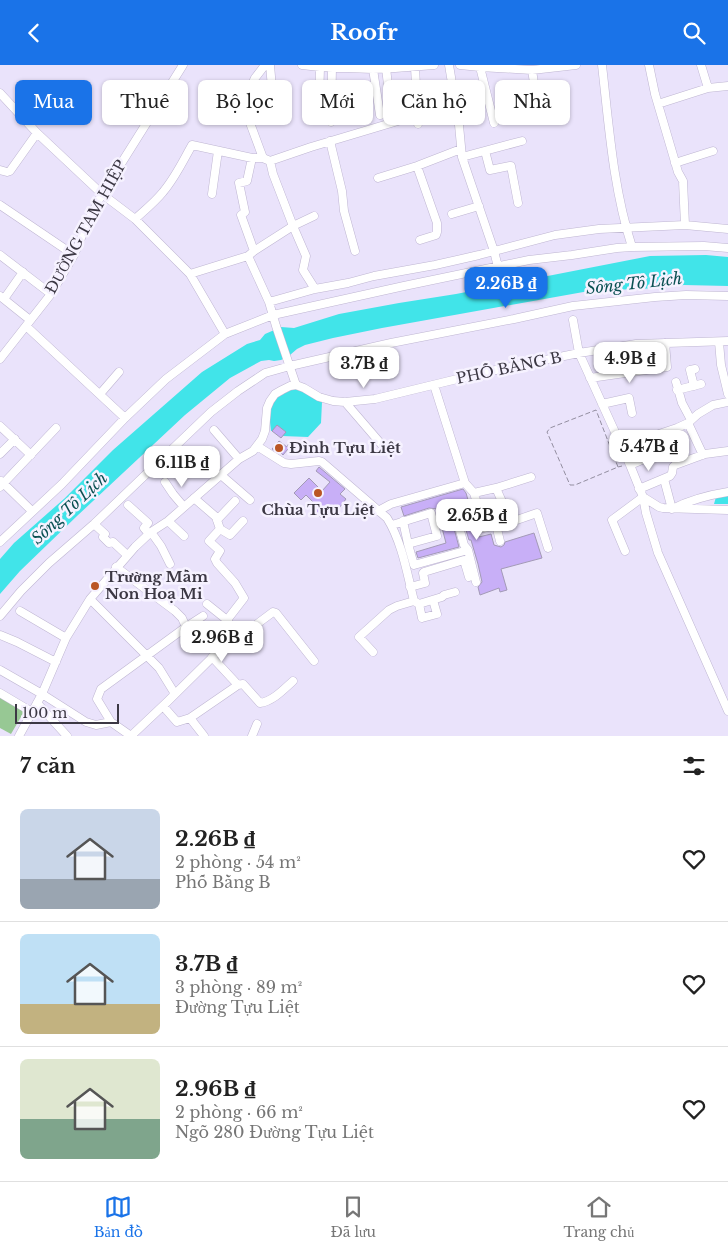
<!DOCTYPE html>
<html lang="vi">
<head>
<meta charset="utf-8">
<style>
  :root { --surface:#fff; --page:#f2f2f2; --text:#222; --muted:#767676; --line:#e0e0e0; --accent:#1a73e8 }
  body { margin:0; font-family:"Libre Baskerville",serif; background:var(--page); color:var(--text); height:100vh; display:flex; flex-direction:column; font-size:19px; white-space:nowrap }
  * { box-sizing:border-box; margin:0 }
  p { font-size:16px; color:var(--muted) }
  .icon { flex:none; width:28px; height:28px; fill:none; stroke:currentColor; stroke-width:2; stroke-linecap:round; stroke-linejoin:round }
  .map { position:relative; height:671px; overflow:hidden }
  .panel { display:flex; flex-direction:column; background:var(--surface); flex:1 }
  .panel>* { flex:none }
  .banner { position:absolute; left:15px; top:15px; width:699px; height:45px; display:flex; gap:10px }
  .scale { position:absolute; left:15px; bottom:12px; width:104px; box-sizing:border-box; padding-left:5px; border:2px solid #3c3844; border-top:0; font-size:14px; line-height:18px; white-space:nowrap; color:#3c3844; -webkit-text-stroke:4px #f6f2ff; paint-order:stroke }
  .price { position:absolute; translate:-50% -42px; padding:0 11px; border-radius:10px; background:#fff; color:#222; font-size:16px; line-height:32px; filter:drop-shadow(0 1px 2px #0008) }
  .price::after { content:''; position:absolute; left:50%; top:30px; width:15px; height:11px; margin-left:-8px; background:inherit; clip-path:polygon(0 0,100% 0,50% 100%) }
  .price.current { background:var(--accent); color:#fff }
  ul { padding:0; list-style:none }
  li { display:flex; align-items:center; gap:15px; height:125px; padding:0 20px }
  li+li { border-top:1px solid var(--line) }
  li span { display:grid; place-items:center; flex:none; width:140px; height:100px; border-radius:8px; color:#555 }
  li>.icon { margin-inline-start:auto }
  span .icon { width:60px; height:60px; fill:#fffc; stroke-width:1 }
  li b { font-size:21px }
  h2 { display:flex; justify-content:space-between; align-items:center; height:60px; padding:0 20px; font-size:21px }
  .tag { padding:0 18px; border-radius:8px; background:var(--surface); box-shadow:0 1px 4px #0004; font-size:18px; line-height:45px }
  .tag.current { background:var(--accent); color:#fff }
  header { display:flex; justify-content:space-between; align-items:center; height:65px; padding:0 20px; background:var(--accent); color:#fff; font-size:22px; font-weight:700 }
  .dock { display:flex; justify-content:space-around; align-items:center; height:70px; border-top:1px solid var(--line); background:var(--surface); font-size:14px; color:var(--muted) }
  .dock a { display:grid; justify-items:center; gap:2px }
  .dock .current { color:var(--accent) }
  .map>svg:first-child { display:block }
  .green { fill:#97c894 }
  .water { fill:#41e4e9 }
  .building { fill:#c8aff7; stroke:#a39ab6 }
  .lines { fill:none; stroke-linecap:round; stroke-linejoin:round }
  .minor-casing { stroke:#bfb6d2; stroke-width:9 }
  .path { stroke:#938ea0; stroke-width:1; stroke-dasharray:5 2.5; stroke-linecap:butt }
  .minor { stroke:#fff; stroke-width:8 }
  .poi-dot { fill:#ba5524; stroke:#f6f2ff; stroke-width:2 }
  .labels { text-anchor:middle; stroke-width:5; stroke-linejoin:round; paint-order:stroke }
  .street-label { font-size:15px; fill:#3c3844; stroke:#f6f2ff }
  .poi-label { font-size:15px; font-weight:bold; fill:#3c3844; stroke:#f6f2ff; text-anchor:start }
  .water-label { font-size:16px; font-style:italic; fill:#0b5153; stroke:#f6f2ff }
</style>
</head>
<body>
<header><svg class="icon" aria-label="back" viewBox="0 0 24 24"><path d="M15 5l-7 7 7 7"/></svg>Roofr<svg class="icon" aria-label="search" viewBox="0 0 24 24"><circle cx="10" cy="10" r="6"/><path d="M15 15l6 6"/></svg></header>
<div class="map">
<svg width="728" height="671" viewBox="0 0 728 671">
  <rect width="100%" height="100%" fill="#eae3fb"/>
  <path class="green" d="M0,631L25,645L11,669L0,663Z"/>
  <path class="water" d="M706,190L728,192V221L684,220L659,223L589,226L382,263L333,273L305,280L297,284L290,290L281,295L274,296L269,295L261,296L230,313L185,350L77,451L20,506L0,529V494L14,478L65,433L113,385L202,307L247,279L260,275L265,269L272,266L281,262L294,263L339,249L399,238L456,229L650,191Z
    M297,323L322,337L321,358L308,372L282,371L272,366H271L269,348L276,330L280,327Z
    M728,430V439H714L716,432Z"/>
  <path class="building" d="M277,360L286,367L281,373L272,366Z
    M279,376L287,382L289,378L294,381L291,386L288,384L283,390L280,387L279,388L272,384Z
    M319,402L345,424L340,429L346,434L337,446L334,444L323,455L314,446L318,442L306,430L301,435L294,428L309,413L322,426L330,417L316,406Z
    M463,424L466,428L479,472L491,469L494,480L501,482L504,480L505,477L534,468L542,493L501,504L507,525L500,527L499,523L480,530L478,522L482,517L478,499L471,475H469L459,442L456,439L450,440L449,445L459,482L418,493L416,487L446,478L437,444L429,443L404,451L401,442Z"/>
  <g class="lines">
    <defs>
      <path id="minor" d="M270,0L272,23
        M302,0L320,2L373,4L395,3L434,0
        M449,0L459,60L462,92L494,186L498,202
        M460,0L480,2L532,5L576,0
        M602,0C609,61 613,123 632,182
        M649,0L655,29L678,107L683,116L685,160
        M701,0L708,23
        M415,2L418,59
        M480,2L494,58
        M386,3L388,20
        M373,4L380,50
        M532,5L538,44
        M0,28L37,68L102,129L135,154L190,209L225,269
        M319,38L320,2
        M658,39L708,23L728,21
        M331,57L332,2
        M330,76L342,126L344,146L355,186
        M485,86L490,105L510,101H511L518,138
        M462,92L522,76
        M252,93L247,116L239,118L245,147L241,150L254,186
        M270,96L311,82L418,50
        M675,98L713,86
        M417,101L437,158V167L436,170L420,175
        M0,105L7,107L10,106L37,68
        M378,113L417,101L461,84
        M212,129L218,86
        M0,140L74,190
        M452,149L479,141
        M314,151L293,161L306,191L303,205L315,224
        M135,154C145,145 155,137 163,127C175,113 183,96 192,80L252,93H263
        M0,190L51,229
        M248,191L269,237L276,261L296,320
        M190,209L248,191L254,186L293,161L273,109L270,96L263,93L243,39L255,13L265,0
        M0,231L30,255
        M4,234L23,207
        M269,237L315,224L348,218L374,211L435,200L479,190L555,170L599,164L685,160L728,164
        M573,255L579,288L630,400L643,432L646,448L658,488L728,646
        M26,261L125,353
        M719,277L721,300L728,329
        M0,294L51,229L74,190L89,154L102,129L183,0
        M590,313L667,302L665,278
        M676,317L682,338L691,355
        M434,320L465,418L474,428L496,423L511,457L537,448L548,483
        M694,321L690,305L695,304
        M677,325L701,319
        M100,329L119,307
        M345,337L382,380
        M602,339L629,333L632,348
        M688,358L703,390
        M0,361L31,390
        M214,365L239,394
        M257,381L284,398L291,399L319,396L322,397L387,453C402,477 407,508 414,536
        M0,389L15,374
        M630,400L644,394L635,377L677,363L688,358L698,349L713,340L728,337
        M221,410L250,435
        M664,414L672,444C690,435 709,430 728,427
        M1,416L32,446
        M165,417L173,429L184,442
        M0,422L56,363
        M496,423L531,412
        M639,424L670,411L672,408L673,402L675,400L705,389L728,386
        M474,428L484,463L496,460L500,476
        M643,432L659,442L663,443L728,445
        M194,433L216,452L220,464L209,476L220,486L215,494L217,498L235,518L244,533L227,555L236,569
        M128,440L148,458L144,463L149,469
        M454,444L464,480L468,485L476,517
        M378,446L391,439L465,418
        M217,455L235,436
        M168,456L184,471
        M94,459L105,469L103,472L109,478L113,477L127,490
        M392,460L431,448L437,471L408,479L403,456
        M220,464L230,470L243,456
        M151,467L161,481L170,499
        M0,477L62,419L125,353L166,314L225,269L273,250L404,221L529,195L572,190L617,183L632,182L704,181L728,183
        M408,479L414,500L468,485
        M625,486L612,455L643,432
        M116,502L175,546L182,553L186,562
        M410,522L425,518L423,508L424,507L464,495L469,512
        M90,534L159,603L175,629
        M207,539L227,555
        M419,539L422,553L437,549L433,535
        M419,539L442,532L444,530L455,527
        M20,546L66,573
        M0,551L21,526L49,498L94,459L211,347L238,326L265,308L290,301L391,278L514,254L573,241L655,232L686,230L728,231
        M0,570L17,577L56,597
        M373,587L359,572L389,545L397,541L414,536L419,539
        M212,592L238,620
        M0,605L42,629L86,657L96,660L111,657L131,671L167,637L236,569L245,568L273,547L276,548L314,596
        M0,628L32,647
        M37,638L67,671
        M163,641L177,657L190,653L238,620L243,619L260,638C273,636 283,625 293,616
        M190,653L204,671
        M111,657L97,634L101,624L186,562L203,551
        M19,671L42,629L66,573L90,534L135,482L151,467L168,456L239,394L253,386L262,374L265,366L267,343L270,336L275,329L282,325L290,321L296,320L304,323L319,332L333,336L345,337L375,334L486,307L579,288L636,279L728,276
        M252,671L257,659"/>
    </defs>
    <use href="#minor" class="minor-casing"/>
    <path class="path" d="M618,402L596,345L550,363L547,367L570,420H575L618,402L622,401"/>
    <use href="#minor" class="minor"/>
  </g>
  <g class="poi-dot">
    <circle cx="279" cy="383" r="5"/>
    <circle cx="318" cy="428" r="5"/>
    <circle cx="95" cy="521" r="5"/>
  </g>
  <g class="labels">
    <g class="street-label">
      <text transform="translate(86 162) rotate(-61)" y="5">ĐƯỜNG TAM HIỆP</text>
      <text transform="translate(509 303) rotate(-12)" y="5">PHỐ BẰNG B</text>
    </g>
    <g class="poi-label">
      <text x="289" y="388">Đình Tựu Liệt</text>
      <text x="318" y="450" text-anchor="middle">Chùa Tựu Liệt</text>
      <text x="105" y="517">Trường Mầm<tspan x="105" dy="17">Non Hoạ Mi</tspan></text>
    </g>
    <g class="water-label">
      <text transform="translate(634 218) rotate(-6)" y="6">Sông Tô Lịch</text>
      <text transform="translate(69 443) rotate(-43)" y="6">Sông Tô Lịch</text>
    </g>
  </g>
</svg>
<div class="scale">100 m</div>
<b class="price current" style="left:506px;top:244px">2.26B ₫</b>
<b class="price" style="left:630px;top:319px">4.9B ₫</b>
<b class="price" style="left:364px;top:324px">3.7B ₫</b>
<b class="price" style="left:649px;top:407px">5.47B ₫</b>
<b class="price" style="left:182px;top:423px">6.11B ₫</b>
<b class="price" style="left:477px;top:476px">2.65B ₫</b>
<b class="price" style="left:222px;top:598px">2.96B ₫</b>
<div class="banner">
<a class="tag current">Mua</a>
<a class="tag">Thuê</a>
<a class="tag">Bộ lọc</a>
<a class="tag">Mới</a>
<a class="tag">Căn hộ</a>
<a class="tag">Nhà</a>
</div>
</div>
<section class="panel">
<h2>7 căn<svg class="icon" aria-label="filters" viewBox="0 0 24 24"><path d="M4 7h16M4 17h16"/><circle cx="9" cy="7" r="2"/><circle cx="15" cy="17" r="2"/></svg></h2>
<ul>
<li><span style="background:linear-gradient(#c9d6e8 70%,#9aa5b1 0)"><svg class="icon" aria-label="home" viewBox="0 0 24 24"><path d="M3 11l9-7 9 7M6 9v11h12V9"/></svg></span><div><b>2.26B ₫</b><p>2 phòng · 54 m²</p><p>Phố Bằng B</p></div><svg class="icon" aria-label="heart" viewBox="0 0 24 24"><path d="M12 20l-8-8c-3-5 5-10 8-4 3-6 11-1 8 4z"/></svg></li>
<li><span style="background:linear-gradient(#bfe0f5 70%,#c2b280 0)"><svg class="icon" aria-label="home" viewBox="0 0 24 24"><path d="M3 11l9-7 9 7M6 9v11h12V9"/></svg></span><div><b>3.7B ₫</b><p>3 phòng · 89 m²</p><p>Đường Tựu Liệt</p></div><svg class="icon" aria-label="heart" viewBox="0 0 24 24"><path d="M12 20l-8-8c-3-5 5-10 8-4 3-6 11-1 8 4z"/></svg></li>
<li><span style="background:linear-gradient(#dfe7d0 60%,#7fa58c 0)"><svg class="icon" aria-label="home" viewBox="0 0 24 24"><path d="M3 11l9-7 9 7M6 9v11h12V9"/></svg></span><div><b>2.96B ₫</b><p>2 phòng · 66 m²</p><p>Ngõ 280 Đường Tựu Liệt</p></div><svg class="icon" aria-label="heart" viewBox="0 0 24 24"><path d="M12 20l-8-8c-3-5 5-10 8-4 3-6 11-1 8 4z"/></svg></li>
</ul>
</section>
<nav class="dock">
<a class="current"><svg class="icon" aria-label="map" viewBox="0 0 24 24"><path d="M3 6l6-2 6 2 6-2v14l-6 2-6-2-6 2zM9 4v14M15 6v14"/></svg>Bản đồ</a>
<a><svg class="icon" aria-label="saved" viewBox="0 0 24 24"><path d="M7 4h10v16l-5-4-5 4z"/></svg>Đã lưu</a>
<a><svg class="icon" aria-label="home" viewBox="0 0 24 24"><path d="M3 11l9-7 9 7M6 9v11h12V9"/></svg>Trang chủ</a>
</nav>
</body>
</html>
